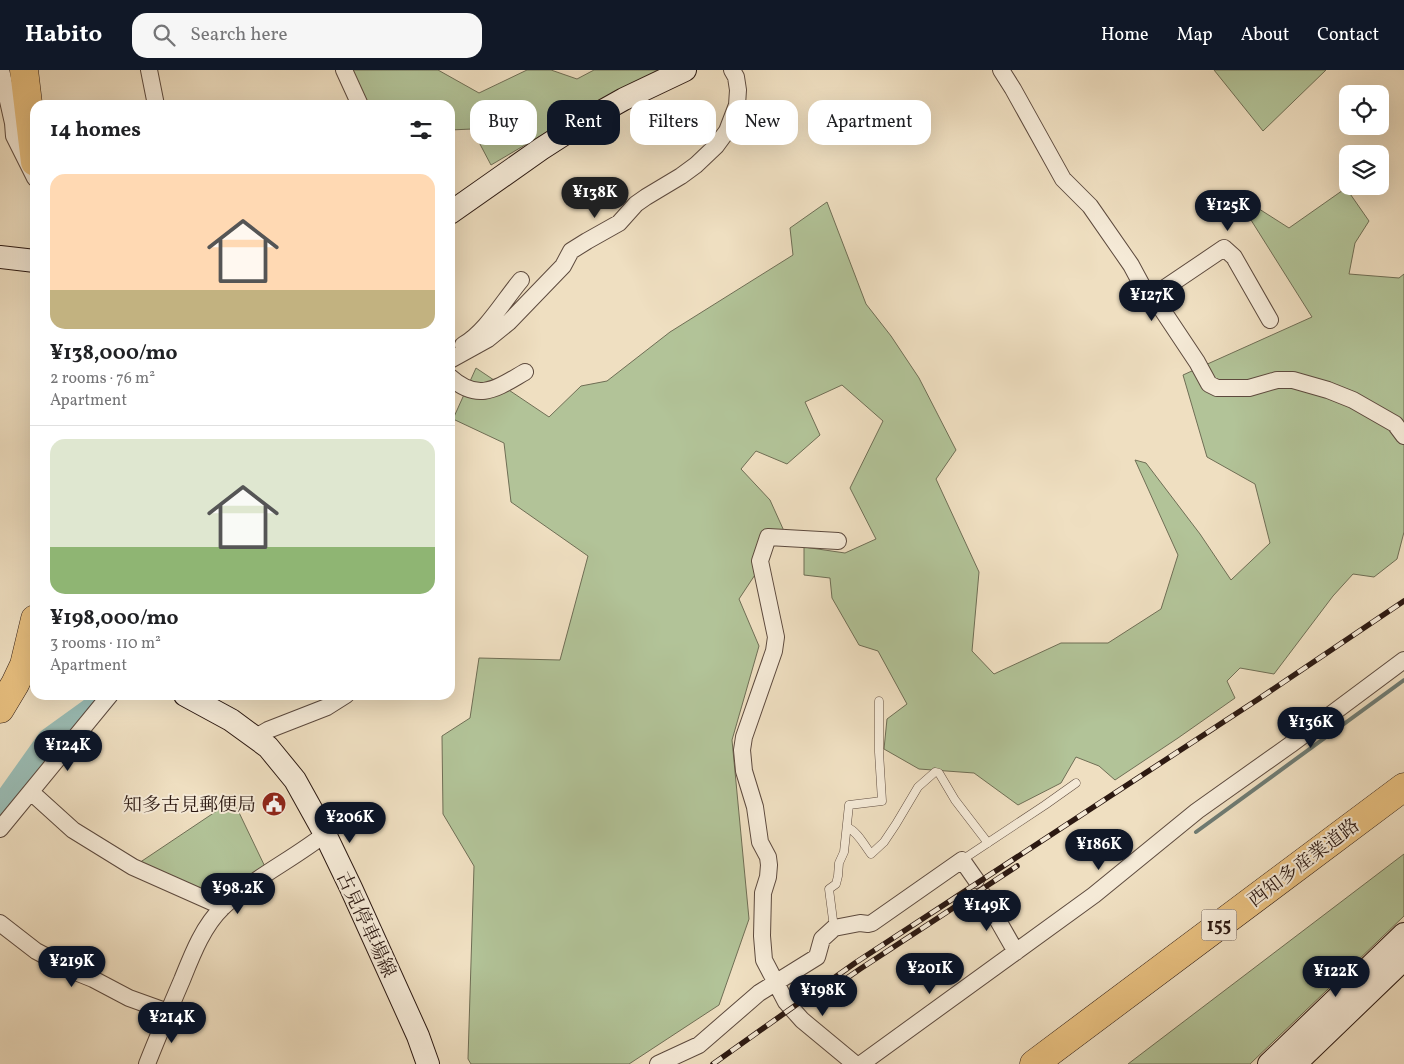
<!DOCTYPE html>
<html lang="en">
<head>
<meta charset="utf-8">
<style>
  :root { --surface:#fff; --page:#f6f6f6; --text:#202124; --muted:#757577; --line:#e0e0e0; --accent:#111827 }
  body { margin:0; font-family:Vollkorn,"Noto Serif JP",serif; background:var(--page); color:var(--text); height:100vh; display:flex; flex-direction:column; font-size:19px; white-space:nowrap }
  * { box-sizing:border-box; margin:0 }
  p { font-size:16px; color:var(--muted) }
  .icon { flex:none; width:28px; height:28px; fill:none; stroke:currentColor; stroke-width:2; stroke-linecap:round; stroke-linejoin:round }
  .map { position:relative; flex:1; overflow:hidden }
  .side { position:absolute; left:30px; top:30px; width:425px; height:600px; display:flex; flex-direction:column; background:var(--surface); border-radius:15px; box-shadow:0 5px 20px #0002 }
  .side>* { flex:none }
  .banner { position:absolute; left:470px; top:30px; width:475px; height:45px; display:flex; gap:10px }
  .tools { position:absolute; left:1339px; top:15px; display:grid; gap:10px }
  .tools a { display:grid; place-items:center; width:50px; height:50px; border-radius:10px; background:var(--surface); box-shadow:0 5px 20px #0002; font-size:25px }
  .price { position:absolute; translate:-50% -42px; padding:0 11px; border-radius:18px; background:var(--accent); color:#fff; font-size:16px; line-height:32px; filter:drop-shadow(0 1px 2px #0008) }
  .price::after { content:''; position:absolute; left:50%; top:30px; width:15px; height:11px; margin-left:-8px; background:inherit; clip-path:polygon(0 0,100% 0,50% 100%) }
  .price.current { background:#222; color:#fff }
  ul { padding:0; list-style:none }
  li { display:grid; align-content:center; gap:10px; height:265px; padding:0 20px }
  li+li { border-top:1px solid var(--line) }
  li span { display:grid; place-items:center; height:155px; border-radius:15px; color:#555 }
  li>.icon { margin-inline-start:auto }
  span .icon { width:90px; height:90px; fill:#fffc; stroke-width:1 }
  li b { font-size:21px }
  h2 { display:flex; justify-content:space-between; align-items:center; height:60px; padding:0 20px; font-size:21px }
  .chip { padding:0 18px; border-radius:15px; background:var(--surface); box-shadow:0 5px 20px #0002; font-size:18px; line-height:45px }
  .chip.current { background:var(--accent); color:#fff }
  header { display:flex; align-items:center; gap:30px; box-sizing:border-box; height:70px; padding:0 25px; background:var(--accent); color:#fff }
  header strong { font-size:24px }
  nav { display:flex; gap:28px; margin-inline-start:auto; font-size:18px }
  .search { width:350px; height:45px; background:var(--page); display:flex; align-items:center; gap:12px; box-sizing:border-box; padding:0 18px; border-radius:15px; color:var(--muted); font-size:19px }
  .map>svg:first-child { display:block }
  .green { fill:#b2c398; stroke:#6f6e55 }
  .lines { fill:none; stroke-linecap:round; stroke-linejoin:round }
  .stream { stroke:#6e7b73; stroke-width:4 }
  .river { stroke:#9abcb4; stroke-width:24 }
  .lane-casing { stroke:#5d4a3e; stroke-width:9 }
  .street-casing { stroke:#5d4a3e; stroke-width:18 }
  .secondary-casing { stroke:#2c1912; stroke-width:24 }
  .highway-casing { stroke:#2c1912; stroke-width:29 }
  .lane { stroke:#f5ead7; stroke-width:8 }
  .street { stroke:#f5ead7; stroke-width:16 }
  .secondary { stroke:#f5ead7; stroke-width:22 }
  .highway { stroke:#e8c080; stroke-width:28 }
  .rail-casing { stroke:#2c1912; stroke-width:5.5 }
  .rail { stroke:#f5ead7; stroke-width:4; stroke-dasharray:11; stroke-linecap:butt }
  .labels { text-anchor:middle; stroke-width:4; stroke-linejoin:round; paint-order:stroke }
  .shield { fill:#f5ead7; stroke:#68584d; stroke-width:1 }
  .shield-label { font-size:18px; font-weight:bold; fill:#2c1912 }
  .poi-label { font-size:19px; fill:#2c1912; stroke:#f5ead7; text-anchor:end }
  .street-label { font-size:19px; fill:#2c1912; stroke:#f5ead7 }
</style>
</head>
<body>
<header>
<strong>Habito</strong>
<div class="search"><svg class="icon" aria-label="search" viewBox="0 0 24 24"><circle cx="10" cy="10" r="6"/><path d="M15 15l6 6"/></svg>Search here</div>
<nav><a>Home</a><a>Map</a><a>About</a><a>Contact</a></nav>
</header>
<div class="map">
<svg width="1404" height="994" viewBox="0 0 1404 994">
  <rect width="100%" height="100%" fill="#efdfc1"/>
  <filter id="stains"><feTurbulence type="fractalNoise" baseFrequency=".004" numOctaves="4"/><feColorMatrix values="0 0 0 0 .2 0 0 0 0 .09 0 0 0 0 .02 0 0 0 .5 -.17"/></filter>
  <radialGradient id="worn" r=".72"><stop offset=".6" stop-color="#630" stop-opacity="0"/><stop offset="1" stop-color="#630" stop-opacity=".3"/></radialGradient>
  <path class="green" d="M349,0H438L479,23L527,0H551L577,9L594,0H665L581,42L491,95L472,59L450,60V35H368Z
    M1214,0H1326L1263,61Z
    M1346,118L1369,151L1355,173L1349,204L1399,208L1404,204V462L1397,489L1374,507L1353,504L1333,526L1274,604L1240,598L1227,611L1235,628L1178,668L1115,710L1099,696L1076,687L1061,713L1018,735L974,703L919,699L884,679L887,649L907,634L878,581L859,575L832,528L830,508L804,505V477L845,483L876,469L850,418L883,351L842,315L805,332L820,365L787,394L756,381L741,399L770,430L784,461L739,529L759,576L732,670L749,849L719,935L629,994H471L468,989L474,796L443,744L442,666L470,648L479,588L560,590L588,486L511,432L504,373L453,349L476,298L549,347L581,316L607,311L670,262L793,185L790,158L827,132L866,234L891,266L919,308L956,380L936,409L979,502L972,581L994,604L1061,573H1108L1161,539L1178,485L1135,390L1146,393L1200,464L1231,510L1270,473L1255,414L1207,387L1183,305L1312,247L1234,123L1289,158Z
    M233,730L268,803L223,837L133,797Z
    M1404,784V846L1250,994H1128Z"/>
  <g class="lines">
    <path class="stream" d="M1196,762L1404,610"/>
    <path class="river" d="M0,739L49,670L92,639L102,625"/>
    <defs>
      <path id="lane" d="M847,757C858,762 864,775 871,784L884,772L896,754L918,717L935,702L939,703L955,730L988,773
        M962,790L1045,735L1076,713
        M834,858L829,819L836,814L838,806L839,793L844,782L849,735L882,731L879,682V631"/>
      <path id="street" d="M1,0L13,53L14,66L35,108
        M149,0L156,35
        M344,0L360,35
        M1001,0L1013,19L1063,109L1090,136L1131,195L1145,221L1153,226L1197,292L1209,314L1217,318H1249L1277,310H1293L1328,320L1353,330L1395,354L1404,366
        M1153,226L1224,178L1234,187L1270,250
        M463,275C486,262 504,230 521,210
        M450,290L488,269L509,252L563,196L571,181L587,171L619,153L636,134L646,127L681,106L696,95L716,76L727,61L737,35L738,20L736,7L732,0
        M450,307C479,333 497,318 525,302
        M838,471L768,467L760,491L776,567L774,581L744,667L742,680L744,701L755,737L760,772L768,787L769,795L768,807L763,823L762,866L764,890L786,932L802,950L855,994
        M258,669L261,664L268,660L327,637L346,625
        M31,722L73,760L133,797L223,837
        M0,759L110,625
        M984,826L1016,882
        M0,853L36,881L78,903L93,909L129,928L168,942
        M147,994C158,966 170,938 182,910C192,885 203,856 223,837C253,808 292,790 325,764
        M658,994L699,975L759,923L817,887L822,869L834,858L860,853L868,854L872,853L962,790L976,810
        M861,994L1094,825L1197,741L1290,675L1404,590"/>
      <path id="secondary" d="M450,143L541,79L583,52L624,29L685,0
        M0,187L35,191
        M185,625L231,650L268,677L295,710L325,764L351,818L418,966L428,994
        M1269,994L1404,864
        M1295,994L1404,889"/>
      <path id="highway" d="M24,0L35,92
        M0,639L15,614L24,595L35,549
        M1034,994L1404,717"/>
    </defs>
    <use href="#lane" class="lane-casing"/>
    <use href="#street" class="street-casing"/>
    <use href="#secondary" class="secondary-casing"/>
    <use href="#highway" class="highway-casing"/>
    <use href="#lane" class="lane"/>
    <use href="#street" class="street"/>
    <use href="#secondary" class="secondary"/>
    <use href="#highway" class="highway"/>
    <defs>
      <path id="rail" d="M811,933L860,899L1017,796
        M713,994L855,893L1257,630L1404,531"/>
    </defs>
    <use href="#rail" class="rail-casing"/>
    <use href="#rail" class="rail"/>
  </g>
  <defs>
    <symbol id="civic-disc" viewBox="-11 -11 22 22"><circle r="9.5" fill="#8f2418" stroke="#f5ead7"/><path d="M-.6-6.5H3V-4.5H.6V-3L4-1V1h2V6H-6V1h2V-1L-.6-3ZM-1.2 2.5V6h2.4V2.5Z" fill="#fff"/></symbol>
  </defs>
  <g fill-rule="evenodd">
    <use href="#civic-disc" x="260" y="720" width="28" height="28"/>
  </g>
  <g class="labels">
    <rect class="shield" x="1201.5" y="839.5" width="35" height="31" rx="4"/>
    <g class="shield-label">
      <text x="1219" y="861">155</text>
    </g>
    <g class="poi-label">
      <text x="256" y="741">知多古見郵便局</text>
    </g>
    <g class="street-label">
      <text transform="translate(1303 792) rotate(-37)" y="7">西知多産業道路</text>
      <text transform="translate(367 854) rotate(65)" y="7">古見停車場線</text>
    </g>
  </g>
  <rect width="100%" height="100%" filter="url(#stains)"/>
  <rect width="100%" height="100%" fill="url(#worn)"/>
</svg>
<div class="tools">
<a><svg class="icon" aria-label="locate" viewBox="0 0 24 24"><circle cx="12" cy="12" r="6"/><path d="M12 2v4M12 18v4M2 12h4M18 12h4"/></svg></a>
<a><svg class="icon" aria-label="layers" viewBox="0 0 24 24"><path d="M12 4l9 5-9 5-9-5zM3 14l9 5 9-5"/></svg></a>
</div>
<b class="price current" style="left:595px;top:149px">¥138K</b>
<b class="price" style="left:1228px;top:162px">¥125K</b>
<b class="price" style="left:1152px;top:252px">¥127K</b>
<b class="price" style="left:1311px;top:679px">¥136K</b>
<b class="price" style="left:68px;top:702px">¥124K</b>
<b class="price" style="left:350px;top:774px">¥206K</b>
<b class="price" style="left:1099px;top:801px">¥186K</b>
<b class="price" style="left:238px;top:845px">¥98.2K</b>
<b class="price" style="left:987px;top:862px">¥149K</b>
<b class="price" style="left:72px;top:918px">¥219K</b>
<b class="price" style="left:930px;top:925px">¥201K</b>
<b class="price" style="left:1336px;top:928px">¥122K</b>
<b class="price" style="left:823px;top:947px">¥198K</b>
<b class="price" style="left:172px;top:974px">¥214K</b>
<div class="banner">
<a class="chip">Buy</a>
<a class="chip current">Rent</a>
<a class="chip">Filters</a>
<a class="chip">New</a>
<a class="chip">Apartment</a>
</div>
<section class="side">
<h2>14 homes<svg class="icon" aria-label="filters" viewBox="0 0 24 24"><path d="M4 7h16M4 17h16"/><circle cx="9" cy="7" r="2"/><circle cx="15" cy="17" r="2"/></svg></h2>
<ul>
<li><span style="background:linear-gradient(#ffd9b3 75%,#c2b280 0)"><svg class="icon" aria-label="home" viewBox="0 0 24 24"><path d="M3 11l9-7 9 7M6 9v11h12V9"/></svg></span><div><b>¥138,000/mo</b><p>2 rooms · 76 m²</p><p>Apartment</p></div></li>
<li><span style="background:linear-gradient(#dfe7d0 70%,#8fb573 0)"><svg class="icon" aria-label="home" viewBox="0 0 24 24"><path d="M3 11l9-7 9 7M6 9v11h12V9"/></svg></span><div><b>¥198,000/mo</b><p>3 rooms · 110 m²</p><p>Apartment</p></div></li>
</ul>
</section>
</div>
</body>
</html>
